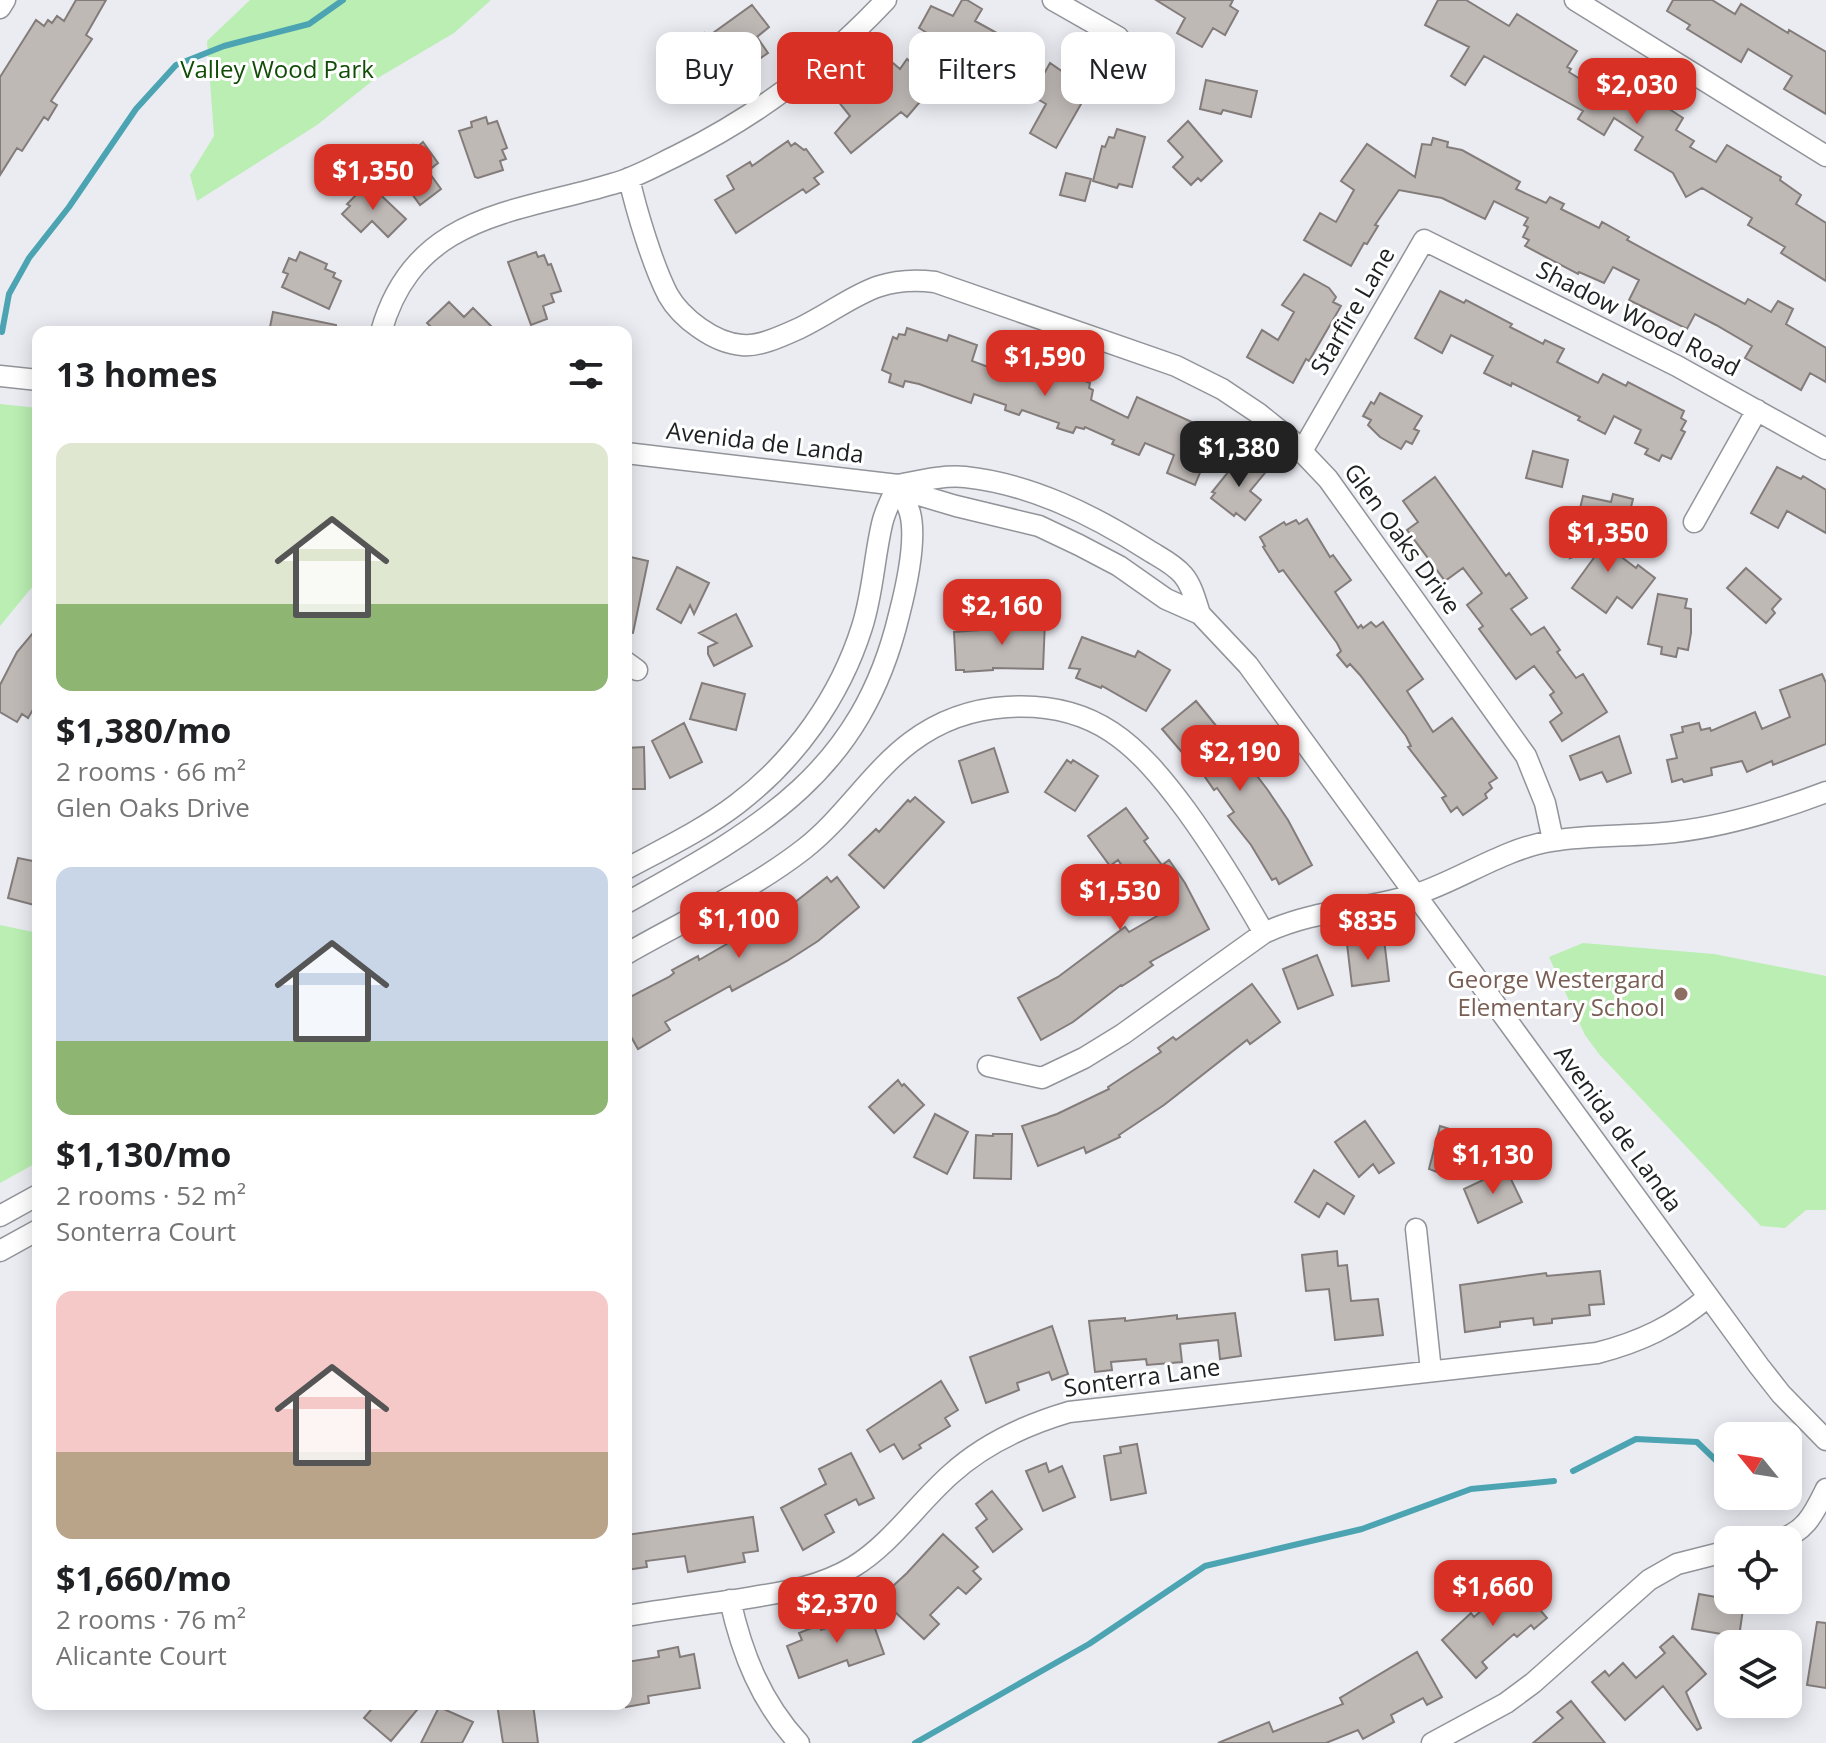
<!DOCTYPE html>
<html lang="en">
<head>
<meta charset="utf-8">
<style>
  :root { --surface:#fff; --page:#f2f2f2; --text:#202124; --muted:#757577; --accent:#d93025 }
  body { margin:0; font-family:"Open Sans",sans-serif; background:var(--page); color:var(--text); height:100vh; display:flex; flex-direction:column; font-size:30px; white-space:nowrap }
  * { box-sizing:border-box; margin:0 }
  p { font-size:26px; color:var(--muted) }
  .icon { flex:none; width:44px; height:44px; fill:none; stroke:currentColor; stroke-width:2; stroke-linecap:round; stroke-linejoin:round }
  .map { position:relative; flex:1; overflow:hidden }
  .side { position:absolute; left:32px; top:326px; width:600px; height:1384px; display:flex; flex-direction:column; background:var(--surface); border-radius:16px; box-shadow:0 4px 20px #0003 }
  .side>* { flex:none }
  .guide { position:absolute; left:656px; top:32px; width:760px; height:72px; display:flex; gap:16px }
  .needle { width:52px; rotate:300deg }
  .fabs { position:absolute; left:1714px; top:1422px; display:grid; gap:16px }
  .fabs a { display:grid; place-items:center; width:88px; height:88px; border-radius:16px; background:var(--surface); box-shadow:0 4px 20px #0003; font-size:40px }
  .price { position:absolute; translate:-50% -68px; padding:0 18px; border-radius:16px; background:var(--accent); color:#fff; font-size:26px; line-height:52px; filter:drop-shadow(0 2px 4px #0008) }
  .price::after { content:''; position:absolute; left:50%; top:48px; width:24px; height:18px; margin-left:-12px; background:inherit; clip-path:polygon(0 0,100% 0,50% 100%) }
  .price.current { background:#222; color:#fff }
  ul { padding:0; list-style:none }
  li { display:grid; align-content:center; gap:16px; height:424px; padding:0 24px }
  li span { display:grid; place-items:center; height:248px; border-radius:16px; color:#555 }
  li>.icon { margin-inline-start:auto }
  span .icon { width:144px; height:144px; fill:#fffc; stroke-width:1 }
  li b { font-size:34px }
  h2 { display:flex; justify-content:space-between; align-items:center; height:96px; padding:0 24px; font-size:34px }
  .pill { padding:0 28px; border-radius:16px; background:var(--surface); box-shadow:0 4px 20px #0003; font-size:28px; line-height:72px }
  .pill.current { background:var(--accent); color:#fff }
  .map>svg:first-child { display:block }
  .green { fill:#baeeb2 }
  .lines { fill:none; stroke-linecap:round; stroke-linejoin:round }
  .stream { stroke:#4ca4b2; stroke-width:6 }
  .building { fill:#bfb9b6; stroke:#837c7a; stroke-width:2 }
  .minor-casing { stroke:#919499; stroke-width:23 }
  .minor { stroke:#fff; stroke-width:20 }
  .education-dot { fill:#8d6e63; stroke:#fff; stroke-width:3 }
  .labels { text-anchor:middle; stroke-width:6; stroke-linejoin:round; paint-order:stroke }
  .park-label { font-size:24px; fill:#104c06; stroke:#fff }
  .street-label { font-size:24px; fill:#1f2022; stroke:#fff }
  .education-label { font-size:24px; fill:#785e54; stroke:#fff; text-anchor:end }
</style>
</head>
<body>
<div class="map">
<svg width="1826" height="1743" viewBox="0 0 1826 1743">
  <rect width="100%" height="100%" fill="#eaecf2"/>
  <path class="green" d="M250,0H491L454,33L371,82L317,125L197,201L190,175L214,136L207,41Z
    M0,404L38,408V580L0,626Z
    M0,925L38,933V1162L0,1183Z
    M1583,943L1714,954L1826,976V1210H1806L1785,1228L1761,1226L1599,1054L1585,1035L1549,957Z"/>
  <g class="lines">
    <path class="stream" d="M2,332L9,294L29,258L69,207L136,109L176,65L224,46L309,24L343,0
      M1573,1471L1636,1439L1697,1442L1728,1472
      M915,1743L1089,1644L1205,1566L1362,1529L1471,1489L1554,1481"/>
  </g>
  <path class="building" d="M76,0H106L86,35L92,39L51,101L57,105L48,120L44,117L22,151L17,148L0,175V77L36,20L44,26L48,20L52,23L57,16L64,21Z
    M962,0H967L982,9L975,21L1015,43L1016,46L1012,55L1045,72L1050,63L1089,90L1056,148L1030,133L1046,104L1008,82L1003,90L995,85L991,92L977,84L980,79L967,72L972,61L919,28L931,6L953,16Z
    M1156,0H1233L1230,6L1238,11L1225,35L1213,28L1202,47L1177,33L1185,18Z
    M1438,0H1466L1509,26L1517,14L1577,51L1567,67L1571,69L1569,72L1596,89L1606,74L1614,76L1630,86L1631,84L1683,118L1676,130L1694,141L1690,147L1716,162L1727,145L1781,177L1780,180L1801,195L1796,204L1826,223V281L1781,253L1785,247L1748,225L1752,218L1702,188L1686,197L1673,173L1635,150L1643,137L1614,118L1604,135L1578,119L1583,111L1484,56L1465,85L1451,76L1469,47L1425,25Z
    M1673,0H1712L1735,14L1741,4L1788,33L1789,30L1826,52V114L1784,89L1792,76L1748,49L1741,62L1687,29L1690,25L1667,11Z
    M752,5L769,27L757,37L768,53L707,95L697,79L686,86L667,56L704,33L706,38Z
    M886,57L900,69L907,59L936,83L907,117L901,112L851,153L835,133L850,116L837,100L854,86L857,90Z
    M1206,80L1257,91L1251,117L1223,110L1221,114L1200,109Z
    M486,117L488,124L497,121L507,148L502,150L506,159L500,161L503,170L478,178L475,177L459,131L472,127L471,122Z
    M1188,121L1222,161L1201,181L1198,178L1191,185L1173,167L1183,157L1168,141Z
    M1117,129L1145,137L1132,187L1119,184L1117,188L1093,181L1102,146L1105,147L1109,137L1114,138Z
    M1433,138L1448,142L1447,147L1462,150L1520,182L1516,189L1546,203L1550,197L1564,204L1561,209L1599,228L1602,222L1629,237L1627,240L1745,304L1748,299L1771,312L1778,301L1793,309L1786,324L1826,348V382L1810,373L1801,390L1745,358L1752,346L1716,325L1695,314L1687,329L1629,300L1639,280L1613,267L1604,283L1579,272L1578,274L1525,246L1529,240L1523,237L1528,227L1524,225L1528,218L1494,201L1485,219L1442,198L1399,190L1375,225L1378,226L1367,244L1364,243L1351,266L1304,240L1320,213L1336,222L1354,190L1341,181L1367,144L1415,177L1422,144L1431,145Z
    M788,141L791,146L795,143L804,150L806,149L823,172L814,178L819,184L806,193L803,189L736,233L715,200L734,189L727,176L750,162L752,166Z
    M423,142L438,163L428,171L441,189L420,205L389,162L413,145L415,149Z
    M1066,173L1091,179L1085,201L1060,195Z
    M368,183L406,219L388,237L372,221L361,232L342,214L350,206L347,204Z
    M300,252L327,264L325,269L335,273L333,277L341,281L329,309L282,287L288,274L283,272L289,258L296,261Z
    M536,252L538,257L544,255L548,265L551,264L561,291L551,294L554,302L543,306L547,319L531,325L508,262Z
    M1304,274L1329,288L1336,297L1333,302L1341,306L1309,361L1306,359L1293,383L1247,357L1262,330L1278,340L1294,312L1282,305Z
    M1440,291L1464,303L1466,300L1512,324L1510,327L1543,344L1545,340L1564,349L1557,362L1598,383L1603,374L1626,386L1628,382L1684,411L1681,418L1686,421L1681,430L1685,432L1671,459L1662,455L1659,461L1645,454L1648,449L1635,443L1641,430L1614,416L1605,434L1578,420L1580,417L1512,383L1511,386L1484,373L1493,356L1451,335L1442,353L1415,338Z
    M449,302L464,317L473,308L497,332H436L427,323Z
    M273,312L336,325V332H269Z
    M907,328L947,341L949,335L977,345L972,361L1007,374L1011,373L1015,363L1021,365L1024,356L1050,365V368L1090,383L1089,388L1093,390L1091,400L1128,418L1137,397L1192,422L1191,426L1215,436L1195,485L1167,473L1174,455L1145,443L1139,455L1112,444L1114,440L1085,427L1084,429L1076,427L1073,433L1057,428L1059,423L1022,410L1019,415L1005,410L1006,405L974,394L971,403L919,384L905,381L903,387L889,382L891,374L882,370L893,337L897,339L899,334L905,335Z
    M1380,393L1422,416L1414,429L1419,431L1412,444L1406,441L1401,449L1380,437L1368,425L1371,420L1363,416L1371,402L1374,404Z
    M1533,451L1568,460L1562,487L1526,478Z
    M1242,455L1265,473L1250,491L1261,500L1245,520L1236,513L1234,516L1211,498L1215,493L1212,492Z
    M1777,467L1801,479L1803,476L1826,490V533L1787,511L1778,528L1751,513Z
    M1435,477L1506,576L1509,573L1527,598L1511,609L1531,635L1544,627L1560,650L1557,652L1576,678L1583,674L1607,712L1562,741L1550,722L1562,713L1550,695L1554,692L1534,666L1516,679L1479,629L1483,626L1467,605L1482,593L1463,568L1445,581L1407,530L1418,522L1403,501Z
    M1613,494L1633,499L1626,528L1578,517L1583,496L1611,502Z
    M1307,519L1330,557L1333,555L1351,580L1335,592L1358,628L1361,625L1363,628L1371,622L1376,627L1383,622L1423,679L1407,691L1433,732L1452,718L1497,778L1489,783L1492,788L1485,794L1487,798L1463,815L1457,807L1451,812L1442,798L1446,796L1408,747L1411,746L1406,736L1360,675L1350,664L1347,667L1337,655L1341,651L1337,643L1283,570L1279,572L1263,547L1265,546L1260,537L1284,522L1286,525L1296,520L1299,524Z
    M1578,524L1636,568L1638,565L1655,578L1632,608L1617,597L1606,613L1572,588L1601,548L1570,558Z
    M626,556L648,561L633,633L626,632Z
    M677,567L709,583L694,614L690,605L681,623L657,609Z
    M1746,568L1781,599L1772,609L1775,613L1766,623L1727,588Z
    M1658,594L1687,599L1685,608L1691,609V633L1688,650L1678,648L1676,657L1661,654L1662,647L1648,644Z
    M736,614L752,646L714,666L708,654V647L717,643L699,633Z
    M1007,620L1045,621L1043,669L993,668V670L964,672V670H956L954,632L1007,628Z
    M38,627V701L28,718L22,714L17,722L0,712V685L17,652Z
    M1082,637L1135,657L1138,651L1170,670L1146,711L1102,686L1101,688L1076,678L1080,669L1069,668Z
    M1822,674L1826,683V744L1773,765L1772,761L1747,772L1742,761L1711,768L1712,775L1684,782L1682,779L1672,782L1667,760L1677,758L1671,735L1683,732L1682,727L1699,723L1701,730L1710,728L1711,731L1755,712L1762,729L1790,717L1780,690Z
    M702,683L745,694L736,730L690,719Z
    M1196,701L1230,743L1231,742L1267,789L1288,820L1312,865L1279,884L1276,878L1272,880L1251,845L1228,816L1234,812L1217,788L1214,790L1189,754L1186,757L1162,729Z
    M684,723L702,762L670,778L652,741Z
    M1619,736L1631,773L1607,782L1602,772L1580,780L1570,756Z
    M644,747L645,789H626V748Z
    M994,748L1008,792L972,803L959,761Z
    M1067,760L1071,763L1073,760L1098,776L1075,811L1045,792Z
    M915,797L944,822L884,888L849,855L876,829L879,832L908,800L910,802Z
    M1126,808L1148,838L1144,841L1162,865L1169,860L1185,883L1209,929L1150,962L1153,965L1136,977L1122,986L1121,985L1073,1022L1041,1040L1018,998L1058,977L1125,927L1129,932L1157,916L1118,860L1110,866L1088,836Z
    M18,858L38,862V906L8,898Z
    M827,877L831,882L837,877L859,907L818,941L787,961L732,991L730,986L665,1022L670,1030L638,1049L626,1028V999L669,977L674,973L672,970L698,956L699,960L763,923L762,921L792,901L794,903Z
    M1384,939L1389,981L1352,986L1347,944Z
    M1317,955L1333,995L1298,1009L1283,969Z
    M1252,984L1280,1022L1250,1044L1247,1040L1164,1105L1119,1135L1120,1137L1086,1153L1084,1147L1038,1166L1022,1126L1057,1114L1109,1089L1108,1087L1161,1052L1158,1048L1173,1037L1176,1040Z
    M898,1080L902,1086L904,1084L924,1105L894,1133L869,1107Z
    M935,1114L968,1132L947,1174L914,1157Z
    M1365,1121L1394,1163L1379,1173L1373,1164L1359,1177L1335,1142Z
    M1440,1126L1459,1132L1447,1176L1429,1169Z
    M993,1134H1012L1011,1179L974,1178L976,1135L993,1136Z
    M1506,1169L1522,1202L1478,1223L1464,1189Z
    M1314,1170L1354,1196L1344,1214L1327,1203L1319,1217L1295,1202Z
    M1337,1251L1338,1266L1347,1265L1351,1301L1378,1299L1383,1335L1335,1340L1329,1289L1306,1291L1302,1255Z
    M1600,1271L1604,1304L1589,1305L1590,1315L1552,1319V1323L1534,1325L1533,1318L1500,1322V1327L1465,1332L1460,1285L1546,1273L1547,1276Z
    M1235,1313L1241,1356L1220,1359L1218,1340L1180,1344L1182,1362L1147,1365L1146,1359L1111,1362L1112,1370L1095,1372L1089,1321L1125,1318V1321L1177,1315V1319Z
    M1052,1326L1068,1374L1052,1380L1049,1372L1017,1383L1019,1390L986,1403L970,1357Z
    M941,1381L958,1410L945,1418L950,1426L919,1445L921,1448L903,1459L894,1444L880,1452L867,1430Z
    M1137,1444L1146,1493L1111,1500L1104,1456L1121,1453L1120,1447Z
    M851,1453L874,1498L859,1505L856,1499L825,1515L834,1532L803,1550L781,1508L826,1484L819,1469Z
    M1046,1463L1049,1472L1062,1466L1075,1497L1043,1511L1026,1471Z
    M992,1491L1022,1529L993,1552L976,1528L987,1519L976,1504Z
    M753,1517L758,1551L743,1553L745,1562L688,1572L685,1556L646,1561L647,1567L626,1570V1535Z
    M943,1534L978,1567L973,1571L981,1579L966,1594L958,1587L930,1615L939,1624L924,1639L880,1598L907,1573Z
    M1515,1581L1547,1618L1534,1629L1531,1625L1517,1637L1514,1634L1482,1662L1487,1668L1476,1678L1442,1640L1471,1613L1474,1617Z
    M1699,1594L1744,1602L1739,1637L1692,1629Z
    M867,1606L884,1654L849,1666L847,1660L799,1678L787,1646L802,1640L799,1633L819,1625L821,1630L854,1619L851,1612Z
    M1817,1622L1826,1623V1688L1807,1685Z
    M1673,1636L1706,1674L1686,1692L1701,1728L1697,1730L1663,1686L1625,1720L1592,1682L1605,1671L1609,1676L1623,1663L1636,1678L1665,1653L1660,1647Z
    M678,1647L680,1657L694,1654L700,1688L648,1696L649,1703L626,1707V1662L659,1657L658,1651Z
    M1417,1652L1442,1697L1427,1705L1423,1698L1391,1715L1394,1722L1363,1739L1358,1730L1326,1743H1218L1269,1722L1273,1732L1343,1704L1340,1698Z
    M1571,1701L1605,1743H1533L1563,1718L1557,1712Z
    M376,1704H422L391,1741L364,1718Z
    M497,1704H533L538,1743H503Z
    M439,1707L473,1722L462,1743H421Z"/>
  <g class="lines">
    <defs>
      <path id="minor" d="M1053,0L1118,37L1147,74
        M1575,0L1826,156
        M0,8L5,0
        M629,178C636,210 653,266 668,295C681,318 714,343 742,345C760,347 784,335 800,328C851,303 873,274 935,282L1176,366L1222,389L1258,413L1289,438L1328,479L1526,756L1545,803L1553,840
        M381,332C414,214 515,213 612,184C635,178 657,165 678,155C757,116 826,64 886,0
        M0,376L38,380
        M1302,451L1424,240L1677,366L1826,449
        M626,453L898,485C919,481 943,475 965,477C1031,484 1093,515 1148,550C1159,557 1174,564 1183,575C1192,585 1196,602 1200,614
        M898,485L919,495L956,506L1039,526L1079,545L1119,566L1166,599L1200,614L1248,665L1759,1366L1781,1394L1826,1440
        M1694,522L1757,410
        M626,662L637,670
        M626,869C663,849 703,830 737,804C795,760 840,697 862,627C873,593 874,558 882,524C885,510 892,498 898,485
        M626,903C759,829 861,774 899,615C906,588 917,540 910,513C907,503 902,494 898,485
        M626,954C685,920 750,891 804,849C844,818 871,772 911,742C939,721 973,709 1007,707C1095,701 1138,745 1186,810C1215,850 1240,891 1264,933
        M988,1066L1042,1078L1084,1058L1123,1034L1264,933C1315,909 1366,910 1417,894C1464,878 1503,849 1552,841C1592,834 1634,837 1674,832C1727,826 1776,811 1826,792
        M0,1216L38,1195
        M1416,1229L1431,1371
        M0,1251L38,1230
        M1778,1540C1806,1532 1814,1513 1826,1489
        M730,1600C742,1654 761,1702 799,1743
        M626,1616C662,1610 699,1605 735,1600C777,1593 816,1589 853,1567C891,1544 917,1504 951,1474C985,1443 1025,1425 1069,1412L1597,1353C1640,1342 1674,1326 1708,1297
        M1432,1743L1506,1703L1533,1683L1649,1580L1677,1564L1728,1551"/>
    </defs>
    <use href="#minor" class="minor-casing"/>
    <use href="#minor" class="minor"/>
  </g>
  <circle class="education-dot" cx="1681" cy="994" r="8"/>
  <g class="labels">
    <g class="park-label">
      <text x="277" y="78">Valley Wood Park</text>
    </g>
    <g class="street-label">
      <text transform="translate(1353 311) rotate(-60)" y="8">Starfire Lane</text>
      <text transform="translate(1638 319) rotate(27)" y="8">Shadow Wood Road</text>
      <text transform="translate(765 443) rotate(7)" y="8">Avenida de Landa</text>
      <text transform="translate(1402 539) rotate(54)" y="8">Glen Oaks Drive</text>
      <text transform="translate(1618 1129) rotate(54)" y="8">Avenida de Landa</text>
      <text transform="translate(1142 1378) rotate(-8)" y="8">Sonterra Lane</text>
    </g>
    <g class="education-label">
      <text x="1665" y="988">George Westergard<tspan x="1665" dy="28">Elementary School</tspan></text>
    </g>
  </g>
</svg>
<div class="fabs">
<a><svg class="needle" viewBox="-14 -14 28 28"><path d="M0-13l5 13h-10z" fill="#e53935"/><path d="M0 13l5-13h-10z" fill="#757577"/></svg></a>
<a><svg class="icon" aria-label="locate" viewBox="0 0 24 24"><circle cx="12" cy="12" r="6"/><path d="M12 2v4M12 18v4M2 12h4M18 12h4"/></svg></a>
<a><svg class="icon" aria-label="layers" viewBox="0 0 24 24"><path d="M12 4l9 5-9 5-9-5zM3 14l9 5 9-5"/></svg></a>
</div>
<b class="price" style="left:1637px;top:126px">$2,030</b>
<b class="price" style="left:373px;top:212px">$1,350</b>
<b class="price" style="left:1045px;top:398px">$1,590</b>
<b class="price current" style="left:1239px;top:489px">$1,380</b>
<b class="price" style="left:1608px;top:574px">$1,350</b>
<b class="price" style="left:1002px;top:647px">$2,160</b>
<b class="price" style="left:1240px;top:793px">$2,190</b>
<b class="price" style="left:1120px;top:932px">$1,530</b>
<b class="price" style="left:739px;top:960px">$1,100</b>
<b class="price" style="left:1368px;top:962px">$835</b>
<b class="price" style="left:1493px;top:1196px">$1,130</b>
<b class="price" style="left:1493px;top:1628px">$1,660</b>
<b class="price" style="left:837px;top:1645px">$2,370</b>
<div class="guide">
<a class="pill">Buy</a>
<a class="pill current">Rent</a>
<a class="pill">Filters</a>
<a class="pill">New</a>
</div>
<section class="side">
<h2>13 homes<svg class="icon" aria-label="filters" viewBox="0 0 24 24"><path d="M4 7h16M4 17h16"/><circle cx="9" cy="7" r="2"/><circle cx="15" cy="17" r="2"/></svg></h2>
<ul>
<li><span style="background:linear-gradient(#dfe7d0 65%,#8fb573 0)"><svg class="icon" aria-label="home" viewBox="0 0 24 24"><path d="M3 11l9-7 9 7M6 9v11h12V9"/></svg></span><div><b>$1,380/mo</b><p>2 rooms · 66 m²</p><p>Glen Oaks Drive</p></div></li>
<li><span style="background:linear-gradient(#c9d6e8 70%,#8fb573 0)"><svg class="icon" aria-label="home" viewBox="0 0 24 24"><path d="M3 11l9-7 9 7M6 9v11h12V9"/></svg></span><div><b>$1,130/mo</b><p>2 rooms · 52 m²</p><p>Sonterra Court</p></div></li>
<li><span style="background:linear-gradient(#f6c9c9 65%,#b9a48a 0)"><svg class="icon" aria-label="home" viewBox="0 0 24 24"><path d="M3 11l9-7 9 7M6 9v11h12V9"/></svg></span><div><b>$1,660/mo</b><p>2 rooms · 76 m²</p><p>Alicante Court</p></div></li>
</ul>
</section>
</div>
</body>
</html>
